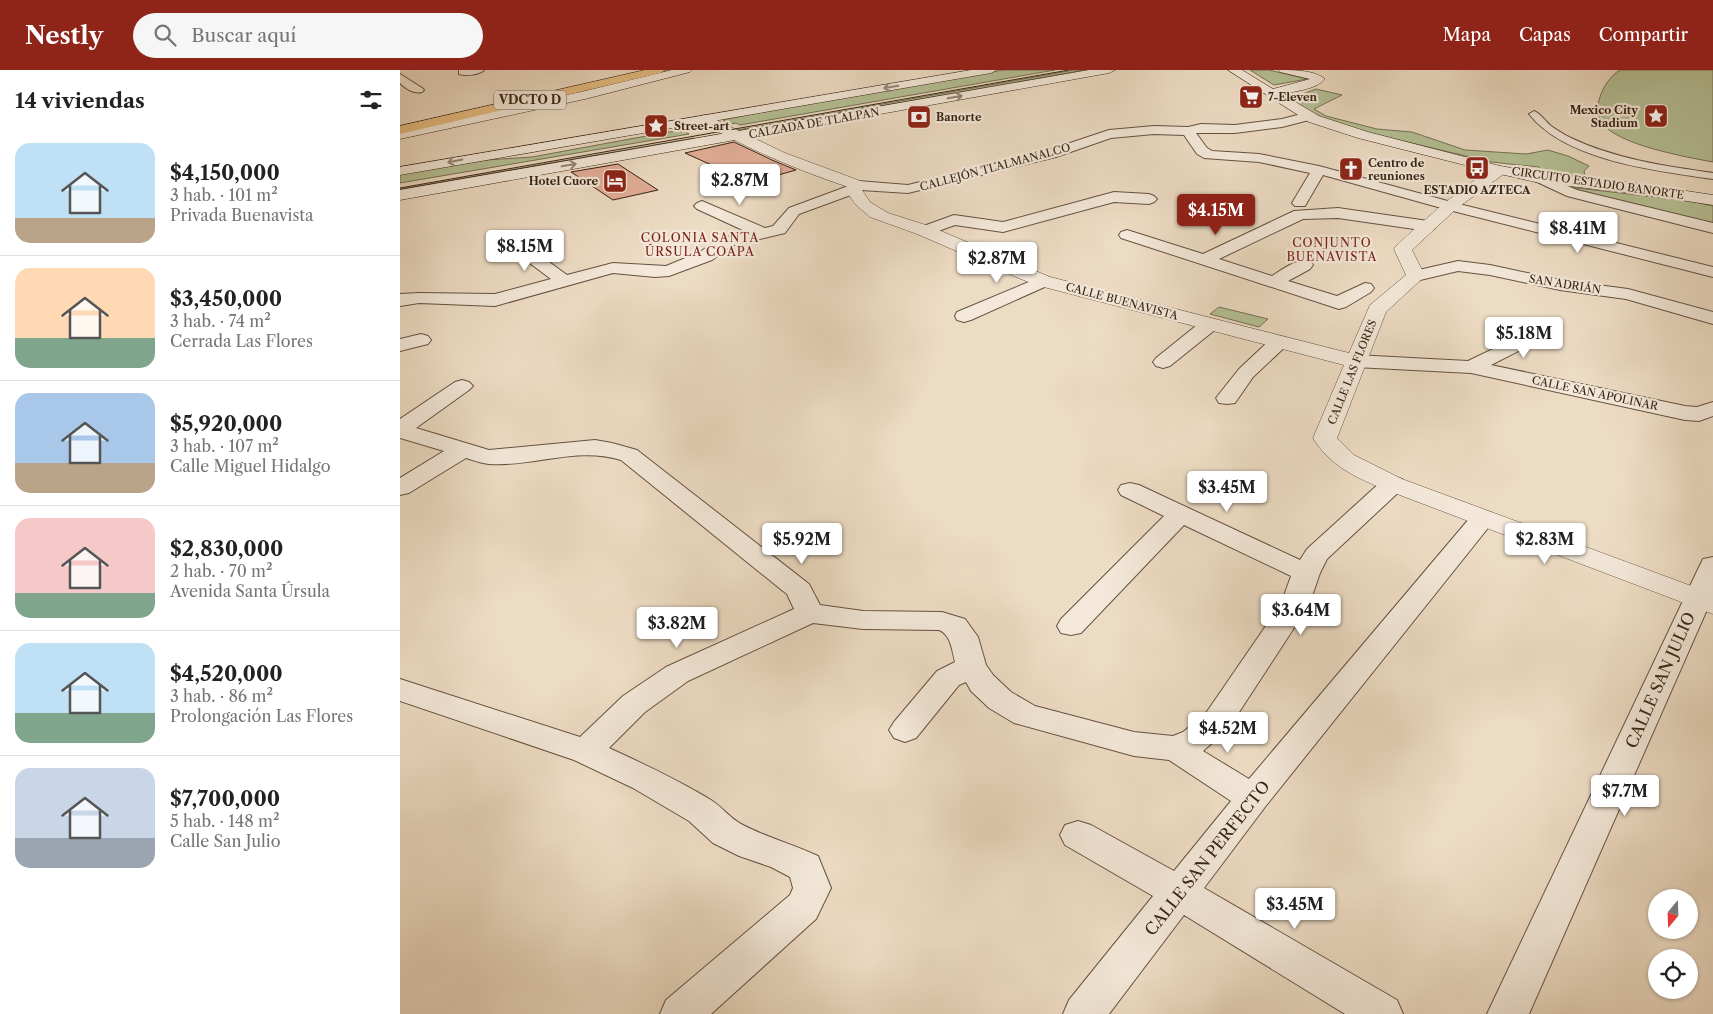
<!DOCTYPE html>
<html lang="es">
<head>
<meta charset="utf-8">
<style>
  :root { --surface:#fff; --page:#f6f6f6; --text:#222; --muted:#767676; --line:#e0e0e0; --accent:#8f2418 }
  body { margin:0; font-family:"Libre Caslon Text",serif; background:var(--page); color:var(--text); height:100vh; display:flex; flex-direction:column; font-size:19px; white-space:nowrap }
  * { box-sizing:border-box; margin:0 }
  p { font-size:16px; color:var(--muted) }
  .icon { flex:none; width:28px; height:28px; fill:none; stroke:currentColor; stroke-width:2; stroke-linecap:round; stroke-linejoin:round }
  .map { position:relative; flex:1; overflow:hidden }
  .sheet { display:flex; flex-direction:column; background:var(--surface); width:400px }
  .sheet>* { flex:none }
  .needle { width:32px; rotate:199deg }
  .controls { position:absolute; left:1248px; top:819px; display:grid; gap:10px }
  .controls a { display:grid; place-items:center; width:50px; height:50px; border-radius:50%; background:var(--surface); box-shadow:0 1px 4px #0004; font-size:25px }
  .price { position:absolute; translate:-50% -42px; padding:0 11px; border-radius:5px; background:#fff; color:#222; font-size:16px; line-height:32px; filter:drop-shadow(0 1px 2px #0008) }
  .price::after { content:''; position:absolute; left:50%; top:30px; width:15px; height:11px; margin-left:-8px; background:inherit; clip-path:polygon(0 0,100% 0,50% 100%) }
  .price.on { background:var(--accent); color:#fff }
  ul { padding:0; list-style:none }
  li { display:flex; align-items:center; gap:15px; height:125px; padding:0 15px }
  li+li { border-top:1px solid var(--line) }
  li span { display:grid; place-items:center; flex:none; width:140px; height:100px; border-radius:15px; color:#555 }
  li>.icon { margin-inline-start:auto }
  span .icon { width:60px; height:60px; fill:#fffc; stroke-width:1 }
  li b { font-size:21px }
  h2 { display:flex; justify-content:space-between; align-items:center; height:60px; padding:0 15px; font-size:21px }
  header { display:flex; align-items:center; gap:30px; box-sizing:border-box; height:70px; padding:0 25px; background:var(--accent); color:#fff }
  header strong { font-size:24px }
  nav { display:flex; gap:28px; margin-inline-start:auto; font-size:18px }
  .search { width:350px; height:45px; background:var(--page); display:flex; align-items:center; gap:12px; box-sizing:border-box; padding:0 18px; border-radius:28px; color:var(--muted); font-size:19px }
  main { display:flex; flex:1; min-height:0 }
  .map>svg:first-child { display:block }
  .green { fill:#b5c196; stroke:#767256 }
  .building { fill:#e2ae98; stroke:#382415 }
  .lines { fill:none; stroke-linecap:round; stroke-linejoin:round }
  .pedestrian-casing { stroke:#655241; stroke-width:2 }
  .minor-casing { stroke:#655241; stroke-width:2 }
  .tertiary-casing { stroke:#655241; stroke-width:1 }
  .secondary-casing { stroke:#382415; stroke-width:1 }
  .motorway-casing { stroke:#382415; stroke-width:1 }
  .pedestrian { fill:#f3e8d9; fill-rule:evenodd }
  .minor { fill:#f3e8d9; fill-rule:evenodd }
  .tertiary { fill:#f3e8d9; fill-rule:evenodd }
  .secondary { fill:#f3e8d9; fill-rule:evenodd }
  .motorway { fill:#e6be82; fill-rule:evenodd }
  .tram { stroke:#382415; stroke-width:1 }
  .oneway { stroke:#968677 }
  .labels { text-anchor:middle; stroke-width:4.5; stroke-linejoin:round; paint-order:stroke }
  .far-poi-label { font-size:11px; font-weight:bold; fill:#382415; stroke:#f3e8d9; text-anchor:start }
  .far-street-label { font-size:11px; fill:#382415; stroke:#f3e8d9 }
  .shield { fill:#f3e8d9; stroke:#705f50; stroke-width:1 }
  .shield-label { font-size:12px; font-weight:bold; fill:#382415 }
  .far-neighbourhood-label { font-size:12px; letter-spacing:1px; fill:#7a1f14; stroke:#f3e8d9 }
  .near-street-label { font-size:16px; fill:#382415; stroke:#f3e8d9 }
</style>
</head>
<body>
<header>
<strong>Nestly</strong>
<div class="search"><svg class="icon" aria-label="search" viewBox="0 0 24 24"><circle cx="10" cy="10" r="6"/><path d="M15 15l6 6"/></svg>Buscar aquí</div>
<nav><a>Mapa</a><a>Capas</a><a>Compartir</a></nav>
</header>
<main>
<section class="sheet">
<h2>14 viviendas<svg class="icon" aria-label="filters" viewBox="0 0 24 24"><path d="M4 7h16M4 17h16"/><circle cx="9" cy="7" r="2"/><circle cx="15" cy="17" r="2"/></svg></h2>
<ul>
<li><span style="background:linear-gradient(#bfe0f5 75%,#b9a48a 0)"><svg class="icon" aria-label="home" viewBox="0 0 24 24"><path d="M3 11l9-7 9 7M6 9v11h12V9"/></svg></span><div><b>$4,150,000</b><p>3 hab. · 101 m²</p><p>Privada Buenavista</p></div></li>
<li><span style="background:linear-gradient(#ffd9b3 70%,#7fa58c 0)"><svg class="icon" aria-label="home" viewBox="0 0 24 24"><path d="M3 11l9-7 9 7M6 9v11h12V9"/></svg></span><div><b>$3,450,000</b><p>3 hab. · 74 m²</p><p>Cerrada Las Flores</p></div></li>
<li><span style="background:linear-gradient(#a9c7e8 70%,#b9a48a 0)"><svg class="icon" aria-label="home" viewBox="0 0 24 24"><path d="M3 11l9-7 9 7M6 9v11h12V9"/></svg></span><div><b>$5,920,000</b><p>3 hab. · 107 m²</p><p>Calle Miguel Hidalgo</p></div></li>
<li><span style="background:linear-gradient(#f6c9c9 75%,#7fa58c 0)"><svg class="icon" aria-label="home" viewBox="0 0 24 24"><path d="M3 11l9-7 9 7M6 9v11h12V9"/></svg></span><div><b>$2,830,000</b><p>2 hab. · 70 m²</p><p>Avenida Santa Úrsula</p></div></li>
<li><span style="background:linear-gradient(#bfe0f5 70%,#7fa58c 0)"><svg class="icon" aria-label="home" viewBox="0 0 24 24"><path d="M3 11l9-7 9 7M6 9v11h12V9"/></svg></span><div><b>$4,520,000</b><p>3 hab. · 86 m²</p><p>Prolongación Las Flores</p></div></li>
<li><span style="background:linear-gradient(#c9d6e8 70%,#9aa5b1 0)"><svg class="icon" aria-label="home" viewBox="0 0 24 24"><path d="M3 11l9-7 9 7M6 9v11h12V9"/></svg></span><div><b>$7,700,000</b><p>5 hab. · 148 m²</p><p>Calle San Julio</p></div></li>
</ul>
</section>
<div class="map">
<svg width="1313" height="944" viewBox="0 0 1313 944">
  <rect width="100%" height="100%" fill="#eddcc4"/>
  <filter id="stains"><feTurbulence type="fractalNoise" baseFrequency=".004" numOctaves="4"/><feColorMatrix values="0 0 0 0 .2 0 0 0 0 .09 0 0 0 0 .02 0 0 0 .5 -.17"/></filter>
  <radialGradient id="worn" r=".72"><stop offset=".6" stop-color="#630" stop-opacity="0"/><stop offset="1" stop-color="#630" stop-opacity=".3"/></radialGradient>
  <path class="green" d="M603,0H655L340,55L336,53L329,54L323,50L423,30Z
    M674,0H684L340,61L337,60Z
    M850,0H869L907,9L874,15Z
    M1220,0H1313V92C1286,87 1218,75 1202,53C1197,46 1197,35 1200,27C1203,17 1211,5 1220,0Z
    M916,19L942,25L914,39L926,46L977,59L1012,62L1065,80L1126,84L1148,80L1168,86L1189,96L1184,101L1186,110L1140,104L1139,97L1091,92L957,60L923,49L898,35L892,28Z
    M288,61L286,62L289,64L0,113V103L87,90L132,87L268,62Z
    M294,68L296,69L0,122V119Z
    M1168,117L1290,131L1313,136V153L1169,119Z
    M819,237L868,249L859,257L810,244Z"/>
  <path class="building" d="M334,72L372,90L396,100L357,111L338,107L285,83Z
    M218,94L258,120L213,130L171,102Z"/>
  <g class="lines">
    <defs>
      <path id="pedestrian" d="M1134,41C1141,44 1145,51 1151,56C1157,60 1165,65 1171,68C1215,89 1265,96 1313,103V109C1257,101 1166,91 1129,44Z"/>
      <path id="minor" d="M59,0H84C79,5 66,6 59,4Z
        M0,4L22,18L24,20L22,22C14,24 6,19 0,13Z
        M909,42L915,46L913,49L882,57L835,63H796L807,78L812,81L859,84L919,96L1055,133L1313,197V207L1045,139L923,105L905,136H895L892,133L910,103L859,92L804,88L797,84L784,65L754,64L711,68L656,87L508,123L461,120L459,122L399,144L385,163L331,176L312,190L269,206L255,207L213,203L95,236L19,233L0,236V224L19,223L95,224L151,209L100,171L98,168L100,165H112L167,205L213,193L266,196L300,182L319,169L347,162L297,139L294,136L297,133L302,131L365,158L373,156L389,138L451,115L453,112L458,111L508,115L646,81L709,60L754,56L788,57L801,54L835,55L882,49Z
        M1140,104L1177,120L1313,153V163L1167,126L1135,111L1133,108L1135,105Z
        M714,122L749,124L754,126L757,129L754,132L749,134L714,132L603,162L555,155L530,164H518L516,161L518,158L554,145L603,152Z
        M938,138L1028,151L1034,153L1036,156L1034,159L1028,161L938,148L903,149L819,189L872,206C883,199 897,188 910,191L913,195L910,199L888,211L937,226L965,213L971,214L974,218L971,222L946,237L939,239L721,168L719,165L721,162L727,160L803,184L894,141Z
        M1058,191L1090,195L1160,210L1228,219L1313,242V254L1226,229L1160,220L1090,205L1058,201L1016,211L1010,210L1007,206L1010,202Z
        M643,206L649,207L652,211L649,215L571,250L564,252L557,250L555,246L557,242Z
        M809,249L816,251L819,255L816,259L770,296L763,298L756,296L753,292L756,288L802,251Z
        M1151,251L1158,253L1161,257L1158,261L1091,295L1285,336L1297,337L1313,332V346L1299,351L1285,350L1071,303L955,297L948,295L945,291L948,287L955,285L1068,291Z
        M21,264L28,266L31,270L28,274L0,281V269Z
        M879,266L886,268L889,272L886,276L853,307L835,333L827,334L819,333L816,328L839,299L872,268Z
        M62,310L69,312L73,316L69,320L16,358L89,380L195,370L212,373L237,380L409,514L420,535L463,541L542,542L565,549L578,567L586,595L593,605L611,622L635,636L734,662L773,666L783,662L806,643L881,534L891,506L784,455L681,563L671,565L661,563L657,556L661,549L764,446L721,425L718,420L721,415L730,413L739,415L900,490L907,479L984,409L993,407L1002,409L1005,414L1002,419L927,489L920,503L909,535L828,659L803,681L849,709L1074,443L1083,440L1092,443L1096,448L1092,453L865,737L804,818L997,930L1003,944H945L784,845L709,944H663L669,930L753,826L665,775L660,765L665,755L678,751L691,755L774,801L831,731L769,690L734,686L614,653L589,638L571,621L566,612L559,615L516,668L505,672L494,668L489,660L494,652L537,601L555,592C552,580 551,565 539,560L463,559L413,553L288,611L245,642L209,678C244,694 278,710 311,730C322,737 330,748 341,754C365,767 393,774 418,786L431,818L416,849L311,944H260L266,930L390,825L393,818L390,807L371,797L339,786L313,773L289,751L233,718L174,690L0,631V609L180,667L223,626L266,597L394,539L387,524L383,521L221,390C176,376 134,397 89,394C81,393 73,390 66,388L9,423L0,425V408L44,381L0,368V349L55,312Z
        M1313,487V526L1129,944H1087L1300,495L1303,489Z"/>
      <path id="tertiary" d="M306,45L385,83L463,112L466,115L462,120L470,132L488,143L529,156L650,207L949,283L970,235L1006,205L994,179L997,175C1014,160 1086,92 1105,97L1107,100L1105,103L1056,139L1012,180L1025,206L986,242L937,368L954,385L1002,409L1313,524V544L984,419C955,407 930,396 913,368L944,295L636,215L621,209L517,164L470,147L455,134L447,122L448,117C397,100 348,79 301,52L299,49L301,46Z"/>
      <path id="secondary" d="M272,0H292L290,2L185,29L0,69V61L185,21Z
        M571,0H597L591,3L0,105V97Z
        M689,0H715L709,3L0,130V120Z
        M828,0H842L873,19L910,9L880,2L878,0C893,0 915,0 925,9C915,20 895,21 882,24L919,46L968,62L1100,96L1140,103L1234,113L1313,125V135L1234,123L1140,113L1100,104L958,68L909,52Z"/>
      <path id="motorway" d="M245,0H266L260,3L0,64V56Z"/>
    </defs>
    <use href="#pedestrian" class="pedestrian-casing"/>
    <use href="#minor" class="minor-casing"/>
    <use href="#tertiary" class="tertiary-casing"/>
    <use href="#secondary" class="secondary-casing"/>
    <use href="#motorway" class="motorway-casing"/>
    <use href="#pedestrian" class="pedestrian"/>
    <use href="#minor" class="minor"/>
    <use href="#tertiary" class="tertiary"/>
    <use href="#secondary" class="secondary"/>
    <use href="#motorway" class="motorway"/>
    <path class="tram" d="M0,118L669,0"/>
  </g>
  <defs><path id="oneway-shaft" d="M-6 0H5M1.5-3L5.5 0L1.5 3" fill="none" stroke-width="1.6" stroke-linecap="round" stroke-linejoin="round" transform="scale(1.25)"/></defs>
  <g class="oneway">
    <use href="#oneway-shaft" transform="translate(491 17) rotate(170)"/>
    <use href="#oneway-shaft" transform="translate(555 27) rotate(-10)"/>
    <use href="#oneway-shaft" transform="translate(55 91) rotate(169)"/>
    <use href="#oneway-shaft" transform="translate(169 95) rotate(-10)"/>
  </g>
  <defs>
    <symbol id="supermarket-square" viewBox="-11 -11 22 22"><rect x="-9" y="-9" width="18" height="18" rx="4" fill="#8f2418" stroke="#f3e8d9"/><path d="M-6-5.5h2.5l.6 2H6L4.5 2H-2.5L-4.4-4H-6ZM-1.5 3.2a1.3 1.3 0 1 0 .1 0ZM3 3.2a1.3 1.3 0 1 0 .1 0Z" fill="#fff"/></symbol>
    <symbol id="sight-square" viewBox="-11 -11 22 22"><rect x="-9" y="-9" width="18" height="18" rx="4" fill="#8f2418" stroke="#f3e8d9"/><path d="M0-6L1.8-2.2L6-1.7L2.9 1.2L3.7 5.4L0 3.3L-3.7 5.4L-2.9 1.2L-6-1.7L-1.8-2.2Z" fill="#fff"/></symbol>
    <symbol id="bank-square" viewBox="-11 -11 22 22"><rect x="-9" y="-9" width="18" height="18" rx="4" fill="#8f2418" stroke="#f3e8d9"/><path d="M-6-4H6V4H-6ZM0-2.3a2.3 2.3 0 1 0 0 4.6a2.3 2.3 0 1 0 0-4.6Z" fill="#fff"/></symbol>
    <symbol id="bus-square" viewBox="-11 -11 22 22"><rect x="-9" y="-9" width="18" height="18" rx="4" fill="#8f2418" stroke="#f3e8d9"/><path d="M-5-6H5V4H4V6H2V4H-2V6H-4V4H-5ZM-3.5-4V0h7V-4ZM-3.5 1.2v1.5H-2V1.2ZM2 1.2v1.5H3.5V1.2Z" fill="#fff"/></symbol>
    <symbol id="church-square" viewBox="-11 -11 22 22"><rect x="-9" y="-9" width="18" height="18" rx="4" fill="#8f2418" stroke="#f3e8d9"/><path d="M-1.2-6h2.4v3.5h3.3v2.4h-3.3V6h-2.4V-.1h-3.3v-2.4h3.3Z" fill="#fff"/></symbol>
    <symbol id="hotel-square" viewBox="-11 -11 22 22"><rect x="-9" y="-9" width="18" height="18" rx="4" fill="#8f2418" stroke="#f3e8d9"/><path d="M-6-4.5h1.5V1H6V5H4.5V3h-9V5H-6ZM-4 0a1.8 1.8 0 1 1 3.6 0ZM.5 0V-2.5h3Q6-2.5 6 0Z" fill="#fff"/></symbol>
  </defs>
  <g fill-rule="evenodd">
    <use href="#supermarket-square" x="837" y="13" width="28" height="28"/>
    <use href="#sight-square" x="1242" y="32" width="28" height="28"/>
    <use href="#bank-square" x="505" y="33" width="28" height="28"/>
    <use href="#sight-square" x="242" y="42" width="28" height="28"/>
    <use href="#bus-square" x="1063" y="84" width="28" height="28"/>
    <use href="#church-square" x="937" y="85" width="28" height="28"/>
    <use href="#hotel-square" x="201" y="97" width="28" height="28"/>
  </g>
  <g class="labels">
    <g class="far-poi-label">
      <text x="868" y="31">7-Eleven</text>
      <text x="1238" y="44" text-anchor="end">Mexico City<tspan x="1238" dy="13">Stadium</tspan></text>
      <text x="536" y="51">Banorte</text>
      <text x="274" y="60">Street-art</text>
      <text x="968" y="97">Centro de<tspan x="968" dy="13">reuniones</tspan></text>
      <text x="198" y="115" text-anchor="end">Hotel Cuore</text>
      <text x="1077" y="124" text-anchor="middle">ESTADIO AZTECA</text>
    </g>
    <g class="far-street-label">
      <text transform="translate(414 53) rotate(-10)" y="4">CALZADA DE TLALPAN</text>
      <text transform="translate(595 97) rotate(-15)" y="4">CALLEJÓN TLALMANALCO</text>
      <text transform="translate(1198 113) rotate(8)" y="4">CIRCUITO ESTADIO BANORTE</text>
      <text transform="translate(1165 214) rotate(9)" y="4">SAN ADRIÁN</text>
      <text transform="translate(722 231) rotate(15)" y="4">CALLE BUENAVISTA</text>
      <text transform="translate(952 302) rotate(-68)" y="4">CALLE LAS FLORES</text>
      <text transform="translate(1195 323) rotate(12)" y="4">CALLE SAN APOLINAR</text>
    </g>
    <rect class="shield" x="94" y="20.5" width="72" height="19" rx="4"/>
    <g class="shield-label">
      <text x="130" y="34">VDCTO D</text>
    </g>
    <g class="far-neighbourhood-label">
      <text x="300" y="172">COLONIA SANTA<tspan x="300" dy="14">ÚRSULA COAPA</tspan></text>
      <text x="932" y="177">CONJUNTO<tspan x="932" dy="14">BUENAVISTA</tspan></text>
    </g>
    <g class="near-street-label">
      <text transform="translate(1260 610) rotate(-66)" y="6">CALLE SAN JULIO</text>
      <text transform="translate(807 788) rotate(-52)" y="6">CALLE SAN PERFECTO</text>
    </g>
  </g>
  <rect width="100%" height="100%" filter="url(#stains)"/>
  <rect width="100%" height="100%" fill="url(#worn)"/>
</svg>
<div class="controls">
<a><svg class="needle" viewBox="-14 -14 28 28"><path d="M0-13l5 13h-10z" fill="#e53935"/><path d="M0 13l5-13h-10z" fill="#767676"/></svg></a>
<a><svg class="icon" aria-label="locate" viewBox="0 0 24 24"><circle cx="12" cy="12" r="6"/><path d="M12 2v4M12 18v4M2 12h4M18 12h4"/></svg></a>
</div>
<b class="price" style="left:340px;top:136px">$2.87M</b>
<b class="price on" style="left:816px;top:166px">$4.15M</b>
<b class="price" style="left:1178px;top:184px">$8.41M</b>
<b class="price" style="left:125px;top:202px">$8.15M</b>
<b class="price" style="left:597px;top:214px">$2.87M</b>
<b class="price" style="left:1124px;top:289px">$5.18M</b>
<b class="price" style="left:827px;top:443px">$3.45M</b>
<b class="price" style="left:402px;top:495px">$5.92M</b>
<b class="price" style="left:1145px;top:495px">$2.83M</b>
<b class="price" style="left:901px;top:566px">$3.64M</b>
<b class="price" style="left:277px;top:579px">$3.82M</b>
<b class="price" style="left:828px;top:684px">$4.52M</b>
<b class="price" style="left:1225px;top:747px">$7.7M</b>
<b class="price" style="left:895px;top:860px">$3.45M</b>
</div>
</main>
</body>
</html>
